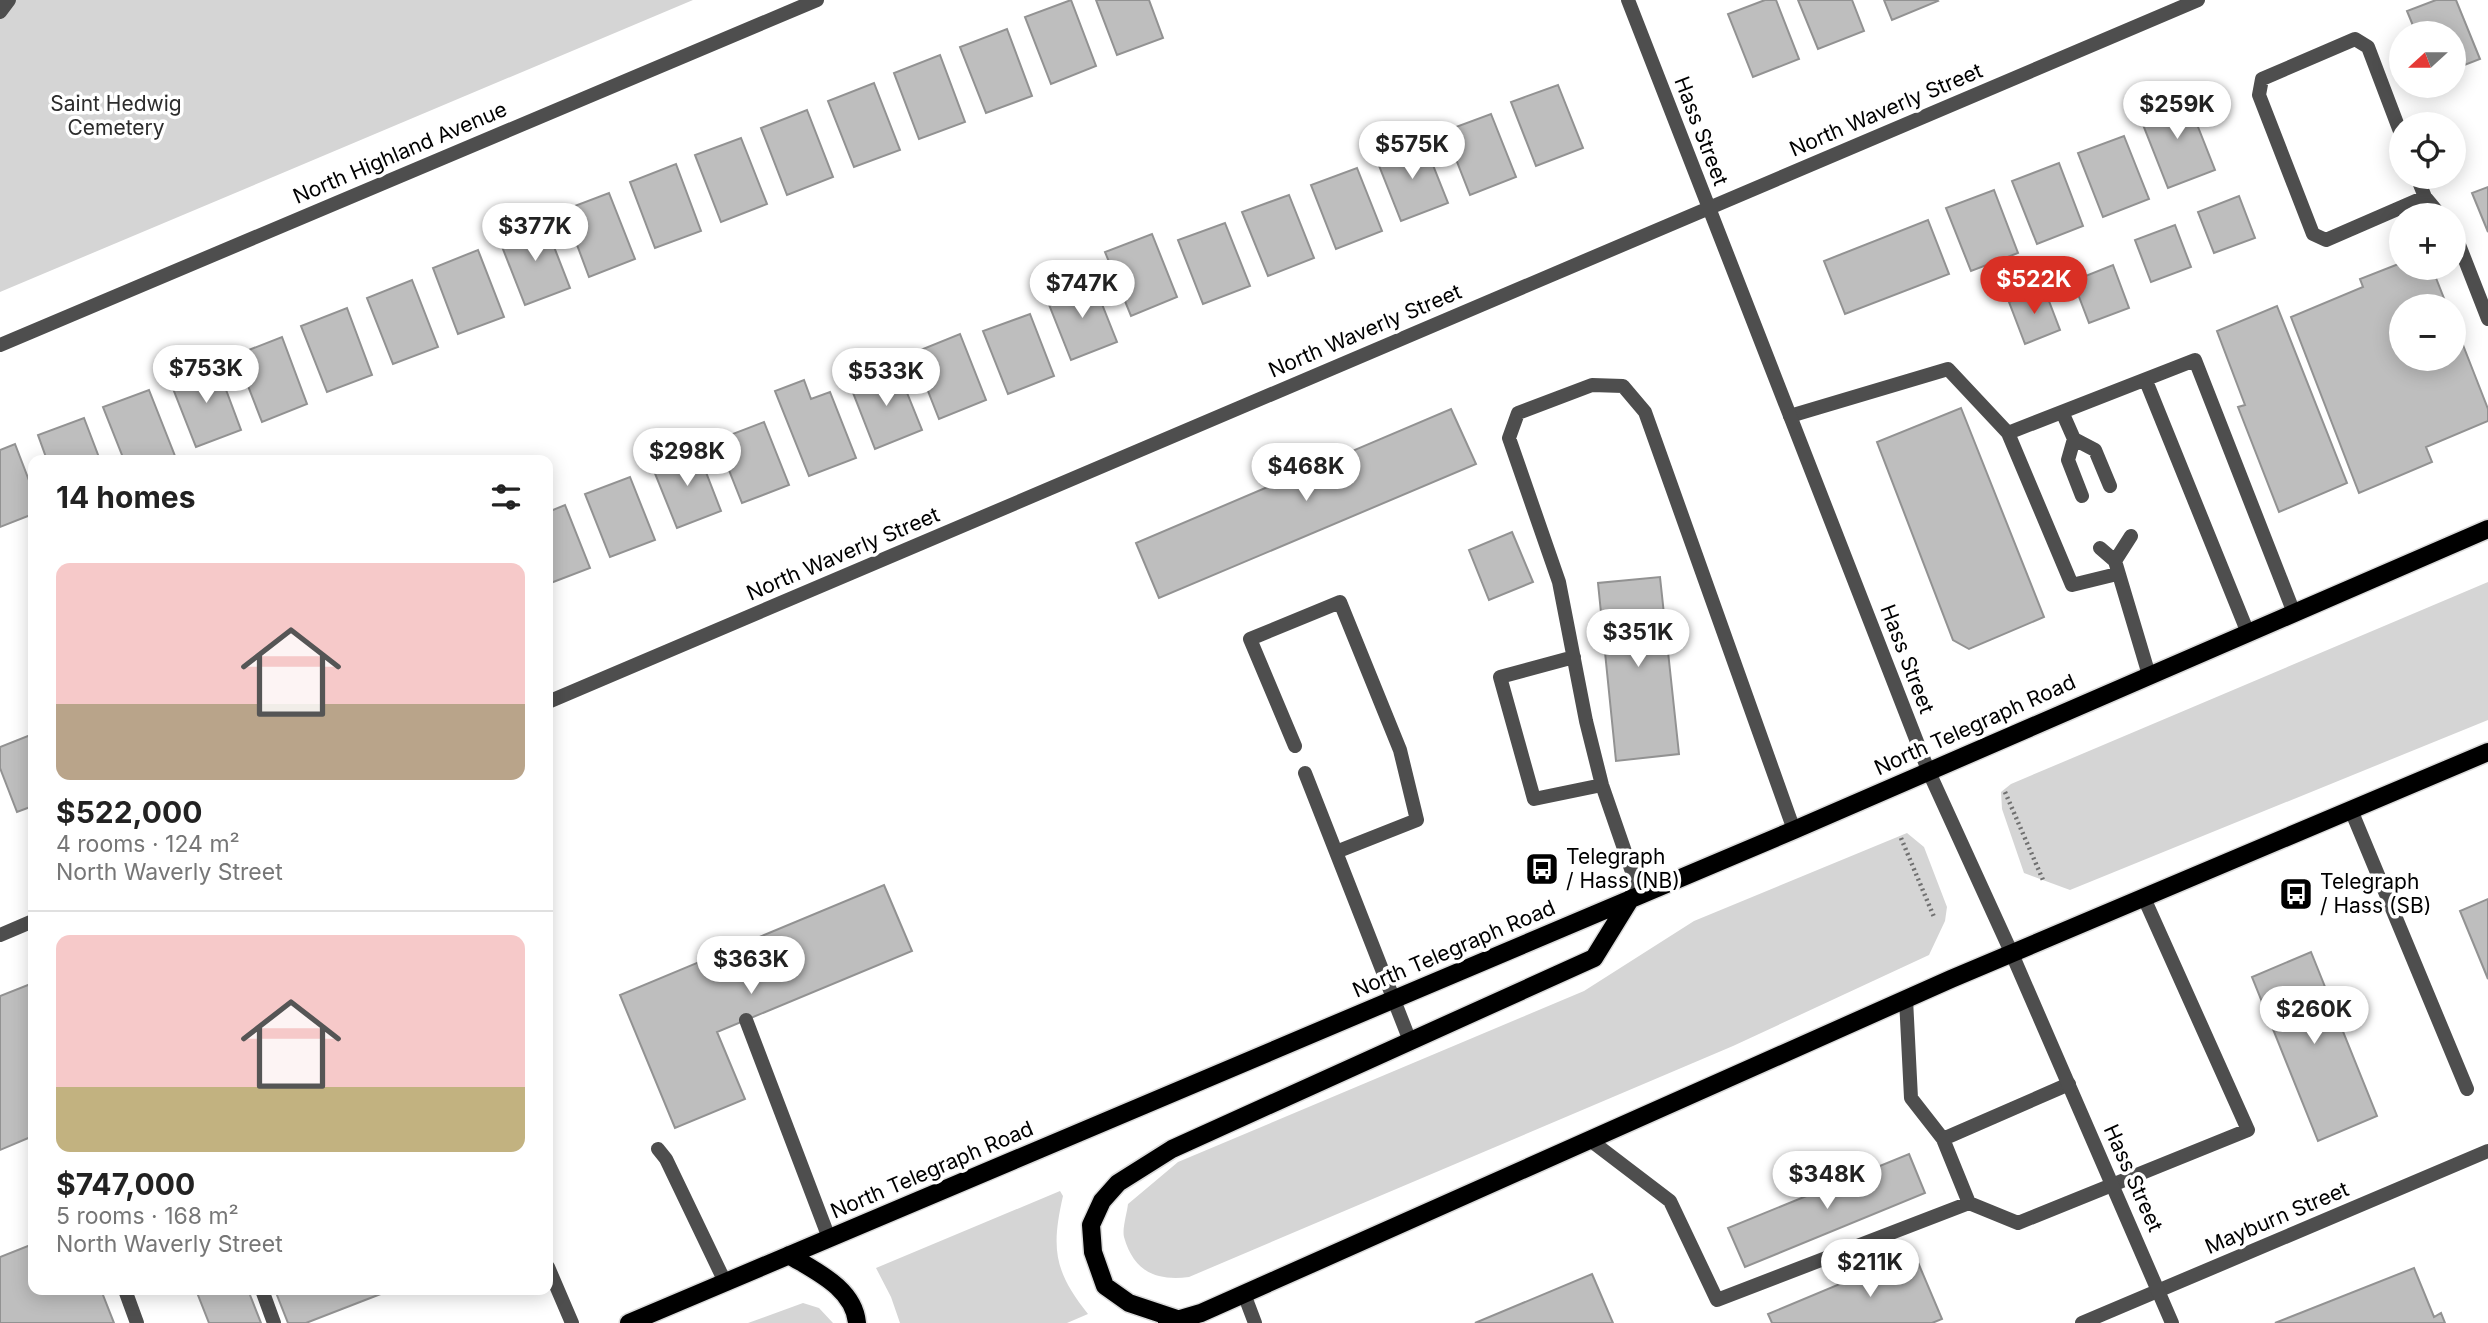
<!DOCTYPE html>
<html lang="en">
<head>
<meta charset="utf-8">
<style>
  :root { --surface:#fff; --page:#f6f6f6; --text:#222; --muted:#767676; --line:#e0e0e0; --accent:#d93025 }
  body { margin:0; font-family:Inter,sans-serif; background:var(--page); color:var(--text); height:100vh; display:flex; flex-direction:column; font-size:26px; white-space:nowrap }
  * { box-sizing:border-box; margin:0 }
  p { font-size:23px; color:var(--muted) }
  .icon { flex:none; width:38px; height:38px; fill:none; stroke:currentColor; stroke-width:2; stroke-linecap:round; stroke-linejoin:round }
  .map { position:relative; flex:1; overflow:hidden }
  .panel { position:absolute; left:28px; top:455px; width:525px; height:840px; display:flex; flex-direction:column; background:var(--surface); border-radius:14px; box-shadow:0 4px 18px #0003 }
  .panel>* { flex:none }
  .needle { width:46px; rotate:249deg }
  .controls { position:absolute; left:2389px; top:21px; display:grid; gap:14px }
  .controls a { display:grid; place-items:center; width:77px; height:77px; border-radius:50%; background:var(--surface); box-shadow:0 4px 18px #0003; font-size:35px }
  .price { position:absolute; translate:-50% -60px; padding:0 16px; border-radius:24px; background:#fff; color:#222; font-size:23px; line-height:46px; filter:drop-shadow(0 2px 4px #0008) }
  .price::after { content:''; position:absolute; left:50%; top:42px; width:21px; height:16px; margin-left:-10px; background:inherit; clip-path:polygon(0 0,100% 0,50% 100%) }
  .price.on { background:var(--accent); color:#fff }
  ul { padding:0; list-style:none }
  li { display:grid; align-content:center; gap:14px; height:371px; padding:0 28px }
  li+li { border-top:2px solid var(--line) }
  li span { display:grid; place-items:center; height:217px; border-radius:14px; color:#555 }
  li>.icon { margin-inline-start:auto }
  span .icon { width:126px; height:126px; fill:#fffc; stroke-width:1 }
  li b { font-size:30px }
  h2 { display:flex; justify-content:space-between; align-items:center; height:84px; padding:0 28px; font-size:30px }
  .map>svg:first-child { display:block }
  .green { fill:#d5d5d5 }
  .building { fill:#bebebe; stroke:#929292; stroke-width:2 }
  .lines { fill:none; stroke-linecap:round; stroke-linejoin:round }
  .primary-casing { stroke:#dbdbdb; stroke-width:21 }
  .path { stroke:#707070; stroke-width:4.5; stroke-dasharray:2 3.5; stroke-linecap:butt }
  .service { stroke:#4e4e4e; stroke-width:14 }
  .minor { stroke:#4e4e4e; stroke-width:14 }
  .tertiary { stroke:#4e4e4e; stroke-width:14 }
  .primary { stroke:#000; stroke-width:18 }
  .labels { text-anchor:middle; stroke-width:7; stroke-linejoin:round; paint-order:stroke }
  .park-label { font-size:21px; fill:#2c2c2c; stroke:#fff }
  .street-label { font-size:21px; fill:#000; stroke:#fff }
  .poi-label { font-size:21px; fill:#000; stroke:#fff; text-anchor:start }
</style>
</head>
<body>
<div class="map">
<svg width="2488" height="1323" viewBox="0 0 2488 1323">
  <rect width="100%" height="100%" fill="#fff"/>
  <path class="green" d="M0,0H693L0,292Z
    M2488,582V720L2070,890L2024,873L2002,809L2001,792L2011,784Z
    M1907,833L1924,847L1947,907L1945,921L1929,955L1733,1046L1189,1277C1156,1281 1134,1272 1124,1237C1122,1229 1127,1213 1128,1204L1178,1162L1584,991L1694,921Z
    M1060,1191L1063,1196C1051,1249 1054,1271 1088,1314L1067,1323H900L891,1297L876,1268Z
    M803,1303L819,1308L833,1323H748Z"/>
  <path class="building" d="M1071,0L1096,66L1051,84L1025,17Z
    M1096,0H1149L1163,38L1117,55Z
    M1765,0H1776L1799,59L1753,77L1728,14Z
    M1798,0H1852L1864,31L1818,49Z
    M1884,0H1937L1938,1L1892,20Z
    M2436,0H2456L2480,59L2454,69V33H2416L2407,11Z
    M1007,29L1032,96L986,113L960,47Z
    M940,55L965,122L919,139L894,73Z
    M874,83L900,150L854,167L828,101Z
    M1558,85L1583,148L1536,166L1511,102Z
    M2185,94L2215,170L2168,188L2138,112Z
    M807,110L833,177L787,195L761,128Z
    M1491,114L1516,177L1470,195L1445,131Z
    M2124,136L2149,199L2103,217L2078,153Z
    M741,138L767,204L721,222L695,155Z
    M1423,140L1448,203L1401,221L1376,158Z
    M2059,163L2083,226L2037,244L2012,181Z
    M676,164L701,231L655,248L630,182Z
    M1357,168L1382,231L1336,249L1311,185Z
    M2488,187V232L2472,193Z
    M1994,190L2018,253L1971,271L1946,208Z
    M609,193L635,259L589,277L564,210Z
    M1289,195L1314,258L1268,276L1242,212Z
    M2239,196L2255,238L2214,253L2198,212Z
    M1928,220L1949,274L1845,314L1824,261Z
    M544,221L570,288L525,305L499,239Z
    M1225,223L1250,286L1203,304L1178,240Z
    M2175,225L2191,267L2151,282L2135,240Z
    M1152,234L1177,297L1131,316L1105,252Z
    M478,250L504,317L458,334L433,268Z
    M2401,263V268H2432L2447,306H2401V359H2454V322L2488,409V421L2426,447L2432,462L2359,493L2291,317L2363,287L2360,279Z
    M2113,265L2129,308L2089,323L2073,281Z
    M1092,279L1117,342L1071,360L1046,297Z
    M412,280L438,347L393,364L367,298Z
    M2044,288L2060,330L2025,344L2009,302Z
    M2277,306L2347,483L2279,512L2238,407L2245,405L2217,331Z
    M347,308L372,375L327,392L301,326Z
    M1030,314L1054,376L1008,394L983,331Z
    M960,334L986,400L939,419L913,353Z
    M282,337L307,404L262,422L236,355Z
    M216,363L241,430L196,447L170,381Z
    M897,368L922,430L875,449L850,385Z
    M804,380L811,399L830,392L856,458L809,476L775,391Z
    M149,390L175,456L165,460H124L103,407Z
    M1961,408L2044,617L1969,649L1953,640L1877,442Z
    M1451,409L1476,464L1159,598L1136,543Z
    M84,418L100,460H47L38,435Z
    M764,422L789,485L742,503L717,440Z
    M15,444L33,491V514L0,527V450Z
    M697,449L721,511L677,528L652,466Z
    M630,477L655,540L610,557L585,494Z
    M565,505L590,568L548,584V512Z
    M1512,532L1533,582L1489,600L1469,550Z
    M1660,577L1679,754L1616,761L1598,583Z
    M33,734V806L17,812L0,768V747Z
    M884,885L912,951L717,1032L745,1099L675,1128L620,995Z
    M2488,899V979L2460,911Z
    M2311,952L2377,1116L2318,1141L2252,977Z
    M33,983V1136L0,1150V996Z
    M1909,1154L1925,1193L1745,1267L1728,1228Z
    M33,1244V1290H101L114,1323H0V1257Z
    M1914,1253L1942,1319L1932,1323H1772L1768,1314Z
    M2414,1268L2434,1317L2441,1313L2445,1323H2275Z
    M1592,1274L1613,1323H1475Z
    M196,1290H248L261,1323H209Z
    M275,1290H391L306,1323H288Z"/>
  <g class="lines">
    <defs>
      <path id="primary" d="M789,1255C815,1271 854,1288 857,1323
        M1177,1319L1129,1303L1105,1286L1093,1252L1091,1225L1102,1201L1118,1183L1172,1149L1594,958L1631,898
        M629,1323L1794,830L2488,529
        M1167,1323L1201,1313L1951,979L2488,752"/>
    </defs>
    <use href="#primary" class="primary-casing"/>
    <path class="path" d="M2005,792L2043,880
      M1901,838L1934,917"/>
    <path class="service" d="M0,12L9,0
      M2401,134L2368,47L2355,39L2262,79L2259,95L2313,234L2326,240L2425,197
      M2417,177L2425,197L2440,215
      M2454,232L2488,319
      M2146,381L2248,633
      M2063,414L2074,439L2068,460L2082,496
      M1790,416L1948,369L2008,433
      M2074,439L2095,450L2110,486
      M2100,548L2115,561L2149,675
      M2115,561L2131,536
      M2117,574L2072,585L2008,433L2195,360L2294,613
      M1574,657L1500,677L1534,799L1602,785
      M1295,746L1250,639L1340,602L1400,750L1417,820L1336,852L1410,1041
      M1305,773L1336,852
      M2351,810L2467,1089
      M1640,895L1602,785L1586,721L1559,582L1509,438L1518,413L1592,385L1623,386L1645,412L1794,830
      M746,1020L829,1238
      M1943,1139L2069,1084
      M1590,1140L1670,1201L1717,1300L1969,1203L1943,1139L1911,1098L1906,999
      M658,1149L666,1159L725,1282
      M1969,1203L2018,1223L2248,1130L2144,898
      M548,1267L572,1323
      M125,1290L137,1323
      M262,1290L274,1323
      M1244,1294L1255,1323"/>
    <path class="minor" d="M1628,0L1928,770
      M0,345L817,0
      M548,702L2198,0
      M0,935L33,921
      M2082,1323L2488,1151"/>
    <path class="tertiary" d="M1928,770L2012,954L2172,1323"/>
    <use href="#primary" class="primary"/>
  </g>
  <defs>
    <symbol id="bus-square" viewBox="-11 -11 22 22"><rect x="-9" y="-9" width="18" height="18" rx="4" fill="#000" stroke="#fff"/><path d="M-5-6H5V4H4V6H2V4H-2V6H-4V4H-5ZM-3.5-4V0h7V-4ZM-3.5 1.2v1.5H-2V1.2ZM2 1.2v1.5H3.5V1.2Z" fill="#fff"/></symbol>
  </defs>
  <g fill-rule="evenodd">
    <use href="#bus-square" x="1523" y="850" width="38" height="38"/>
    <use href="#bus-square" x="2277" y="875" width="38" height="38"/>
  </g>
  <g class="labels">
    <g class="park-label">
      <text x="116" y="111">Saint Hedwig<tspan x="116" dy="24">Cemetery</tspan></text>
    </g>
    <g class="street-label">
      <text transform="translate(1886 110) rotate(-23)" y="7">North Waverly Street</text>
      <text transform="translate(1701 131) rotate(69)" y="7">Hass Street</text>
      <text transform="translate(400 153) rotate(-23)" y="7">North Highland Avenue</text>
      <text transform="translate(1365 331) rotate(-23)" y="7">North Waverly Street</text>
      <text transform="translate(843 554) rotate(-23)" y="7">North Waverly Street</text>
      <text transform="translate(1907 659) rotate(69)" y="7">Hass Street</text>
      <text transform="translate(1975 725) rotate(-24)" y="7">North Telegraph Road</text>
      <text transform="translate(1454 949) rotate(-23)" y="7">North Telegraph Road</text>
      <text transform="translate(932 1170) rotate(-23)" y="7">North Telegraph Road</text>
      <text transform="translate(2133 1178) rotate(66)" y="7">Hass Street</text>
      <text transform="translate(2277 1218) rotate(-23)" y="7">Mayburn Street</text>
    </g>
    <g class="poi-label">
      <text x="1566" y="864">Telegraph<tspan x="1566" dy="24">/ Hass (NB)</tspan></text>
      <text x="2320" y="889">Telegraph<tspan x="2320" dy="24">/ Hass (SB)</tspan></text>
    </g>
  </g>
</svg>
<div class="controls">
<a><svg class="needle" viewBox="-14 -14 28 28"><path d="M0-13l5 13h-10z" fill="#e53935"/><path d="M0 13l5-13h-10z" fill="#767676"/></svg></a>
<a><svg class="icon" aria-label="locate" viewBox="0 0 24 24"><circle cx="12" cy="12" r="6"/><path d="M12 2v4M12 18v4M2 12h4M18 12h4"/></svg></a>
<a>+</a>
<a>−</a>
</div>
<b class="price" style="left:2177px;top:141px">$259K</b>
<b class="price" style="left:1412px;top:181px">$575K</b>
<b class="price" style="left:535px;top:263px">$377K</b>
<b class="price on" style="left:2034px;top:316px">$522K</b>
<b class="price" style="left:1082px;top:320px">$747K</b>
<b class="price" style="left:206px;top:405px">$753K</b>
<b class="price" style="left:886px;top:408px">$533K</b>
<b class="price" style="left:687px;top:488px">$298K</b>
<b class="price" style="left:1306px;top:503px">$468K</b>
<b class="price" style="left:1638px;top:669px">$351K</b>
<b class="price" style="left:751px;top:996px">$363K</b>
<b class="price" style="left:2314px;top:1046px">$260K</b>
<b class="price" style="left:1827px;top:1211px">$348K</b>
<b class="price" style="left:1870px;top:1299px">$211K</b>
<section class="panel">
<h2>14 homes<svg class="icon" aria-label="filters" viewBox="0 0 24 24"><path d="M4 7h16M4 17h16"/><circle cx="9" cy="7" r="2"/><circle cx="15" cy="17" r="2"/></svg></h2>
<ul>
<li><span style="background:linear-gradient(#f6c9c9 65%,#b9a48a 0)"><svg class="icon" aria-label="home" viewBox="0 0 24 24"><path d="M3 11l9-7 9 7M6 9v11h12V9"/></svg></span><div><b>$522,000</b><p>4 rooms · 124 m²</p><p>North Waverly Street</p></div></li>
<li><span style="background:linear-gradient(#f6c9c9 70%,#c2b280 0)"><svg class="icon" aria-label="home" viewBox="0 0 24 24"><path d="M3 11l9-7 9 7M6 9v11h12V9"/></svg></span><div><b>$747,000</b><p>5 rooms · 168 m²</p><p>North Waverly Street</p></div></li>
</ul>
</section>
</div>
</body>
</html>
